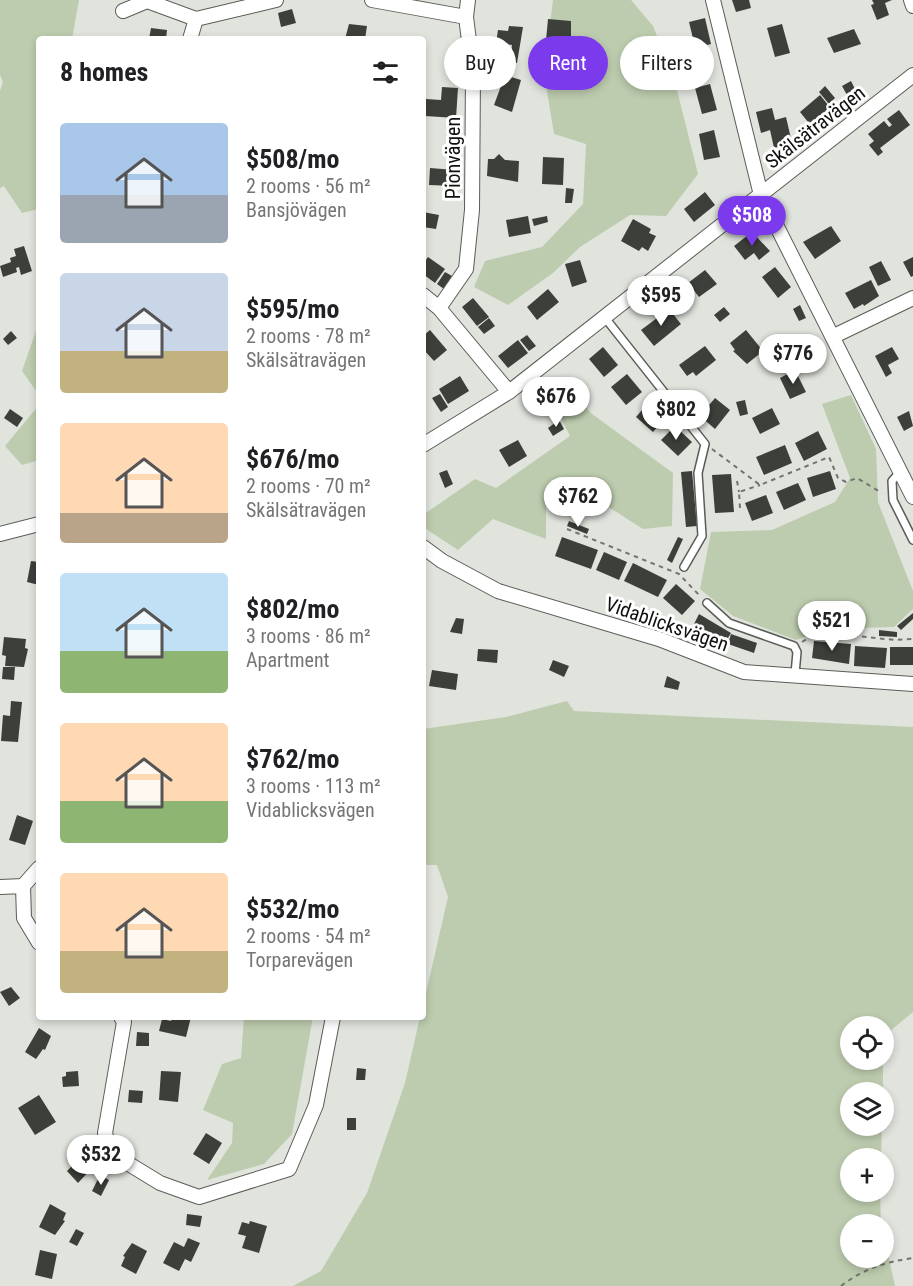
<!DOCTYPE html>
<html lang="en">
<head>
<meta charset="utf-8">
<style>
  :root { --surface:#fff; --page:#f6f6f6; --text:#202124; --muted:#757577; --accent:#7c3aed }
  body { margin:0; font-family:"Roboto Condensed",sans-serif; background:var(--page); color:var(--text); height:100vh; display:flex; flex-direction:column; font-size:22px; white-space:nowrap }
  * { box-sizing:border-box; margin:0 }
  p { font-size:20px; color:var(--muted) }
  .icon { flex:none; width:33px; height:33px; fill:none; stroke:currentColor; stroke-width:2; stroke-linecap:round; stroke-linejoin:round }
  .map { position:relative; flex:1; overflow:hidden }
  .details { position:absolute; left:36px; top:36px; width:390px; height:984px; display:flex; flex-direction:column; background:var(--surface); border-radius:6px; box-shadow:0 3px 9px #0003 }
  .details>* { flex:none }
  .hud { position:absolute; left:444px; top:36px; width:378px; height:54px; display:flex; gap:12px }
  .tools { position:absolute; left:840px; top:1016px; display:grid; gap:12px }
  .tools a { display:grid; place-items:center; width:54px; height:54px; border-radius:50%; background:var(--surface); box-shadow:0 3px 9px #0003; font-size:30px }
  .price { position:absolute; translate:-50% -51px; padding:0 14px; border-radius:21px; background:#fff; color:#222; font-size:20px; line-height:39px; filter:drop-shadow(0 2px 3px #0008) }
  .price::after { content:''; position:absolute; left:50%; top:36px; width:18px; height:14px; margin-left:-9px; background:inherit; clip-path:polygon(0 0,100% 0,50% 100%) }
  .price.current { background:var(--accent); color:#fff }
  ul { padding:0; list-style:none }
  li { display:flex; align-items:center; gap:18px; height:150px; padding:0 24px }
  li span { display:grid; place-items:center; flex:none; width:168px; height:120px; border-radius:6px; color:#555 }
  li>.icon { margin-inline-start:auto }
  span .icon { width:72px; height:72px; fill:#fffc; stroke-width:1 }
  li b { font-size:26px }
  h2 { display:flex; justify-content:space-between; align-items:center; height:72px; padding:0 24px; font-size:26px }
  .chip { padding:0 21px; border-radius:27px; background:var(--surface); box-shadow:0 3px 9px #0003; font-size:21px; line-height:54px }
  .chip.current { background:var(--accent); color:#fff }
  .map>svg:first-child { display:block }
  .green { fill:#bdccae }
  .building { fill:#3d403a }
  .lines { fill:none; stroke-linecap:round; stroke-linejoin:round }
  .lane-casing { stroke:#5a5d57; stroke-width:10 }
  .street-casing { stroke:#5a5d57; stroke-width:16 }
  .path { stroke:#71746f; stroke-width:2; stroke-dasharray:4.5 4.5; stroke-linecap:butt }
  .lane { stroke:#fff; stroke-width:7 }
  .street { stroke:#fff; stroke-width:14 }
  .labels { text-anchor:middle; stroke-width:6; stroke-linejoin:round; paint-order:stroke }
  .street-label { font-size:20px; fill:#0f110e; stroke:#fff }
</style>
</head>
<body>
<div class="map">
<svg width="913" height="1286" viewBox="0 0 913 1286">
  <rect width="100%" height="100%" fill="#e0e4dd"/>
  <path class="green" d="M0,0H79L72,39H39V209L22,213L4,186L0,188V91L3,82L0,75Z
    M553,0H631L653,26L675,82L698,174L666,216L630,215L580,247L553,273L508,305L474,287L485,261L542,247L583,204L586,144L554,134L544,73Z
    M39,322V395L22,371Z
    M561,380L592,414L673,473L672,526L643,529L604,504L546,501V539L493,519L458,550L423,527V515L475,479L496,488L570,436L549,394Z
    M851,395L876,449L878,502L913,591V609L894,627L825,629L796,640L733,616L700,589L711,532L772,530L835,502L850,478L822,404Z
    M39,405V460L22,465L5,446Z
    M567,701L574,711L913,727V1012L884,1036V1055V1026H850V1059H883V1092H850V1125H882L881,1158H850V1191H880L881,1224H850V1257H884V1236L895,1286H293L321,1271L367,1193L405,1083L420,1017H423V1006L448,897L437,865H423V729L506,717Z
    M244,1017H313L292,1134L264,1164L207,1180L232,1143L233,1123L203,1110L222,1064L241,1058Z"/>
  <path class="building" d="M732,0H749L751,8L736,12Z
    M872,0H892L885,3L889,15L877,20L871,5L874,4Z
    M292,9L296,23L281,27L278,13Z
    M705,18L711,44L707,45L708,53L691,57L689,49L695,47L689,22Z
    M548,19L571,21V53L545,51Z
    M349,24L367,26L365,39H345Z
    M782,24L790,53L775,57L767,28Z
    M509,26L523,27L517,63L505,62L506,52H511L512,45L496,43L498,30L508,31Z
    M151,28L167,30L166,39H149Z
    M854,29L861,44L834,53L827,38Z
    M505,75L521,80L512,112L494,105Z
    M851,81L856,91L847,95L842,86Z
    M710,84L717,110L702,114L695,88Z
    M825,86L835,98L829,104L819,92Z
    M442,87L458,88L456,118L425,116L426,99L441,100Z
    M820,95L833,111L812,127L800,112Z
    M772,108L775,120L786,117L792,143L774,148L770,130L761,133L756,112Z
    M899,110L910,125L880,148L883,152L878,156L869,145L874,141L868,134L884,121L889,127L892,125L887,119Z
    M714,130L720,157L704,160L699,134Z
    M499,154L505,160L519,161L518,182L487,176L488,159H494Z
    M543,157L564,158L563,185L542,184Z
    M430,168L455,170L454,186L429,185Z
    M566,188L574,189L572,203H565Z
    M705,192L715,205L694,222L684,209Z
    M423,212L439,215L436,229L423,227Z
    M528,216L531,233L509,237L506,220Z
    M547,216L548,222L534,226L532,219Z
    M633,219L651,229L649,233L656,236L648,251L642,247L639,251L621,241Z
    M831,226L841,241L815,259L803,242Z
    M752,232L770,251L759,260L754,253L745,260L734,246Z
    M24,246L32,271L21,275L19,267L16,268L17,272L3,277L0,266L11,262L10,258L16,256L14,249Z
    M428,257L445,269L435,283L423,274V264Z
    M913,257V276L911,277L903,262Z
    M580,260L587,282L572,287L565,264Z
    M881,261L891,280L878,286L869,267Z
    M775,267L791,287L778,298L762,277Z
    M705,270L717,284L699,297L688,283Z
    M445,272L452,276L444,289L437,284Z
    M683,279L691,288L683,295L675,285Z
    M871,280L879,296L864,306L863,304L854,309L845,293Z
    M548,289L559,302L537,320L527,307Z
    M473,298L489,317L477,326L462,307Z
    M800,305L806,318L799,321L793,309Z
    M724,307L730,314L720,322L714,315Z
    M669,309L681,324L654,346L641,330Z
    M489,318L495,326L484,334L478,327Z
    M430,330L447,350L434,361L423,349V336Z
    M746,330L763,351L747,364L733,351L735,350L730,343Z
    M11,331L17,338L8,345L3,339Z
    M527,335L536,346L529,351L520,340Z
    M518,340L528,353L508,368L498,356Z
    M705,346L716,360L696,376L693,372L687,376L679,365Z
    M603,347L618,365L604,377L589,359Z
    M892,347L899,359L888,365L892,373L886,377L875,356Z
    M795,370L806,392L790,399L780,378Z
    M627,374L642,392L626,405L611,387Z
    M460,376L469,391L448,404L439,389Z
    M440,394L448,407L441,412L432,398Z
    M715,398L730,410L715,429L700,416Z
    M745,400L748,414L740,416L736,402Z
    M649,402L666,417L653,432L636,417Z
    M772,408L780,424L760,434L752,418Z
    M10,409L23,418L17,427L4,418Z
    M909,411L913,426L904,431L897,417Z
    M559,420L564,429L553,436L548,428Z
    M675,426L692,442L678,456L661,440Z
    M818,431L827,449L804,461L795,443Z
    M518,440L527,456L509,467L499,450Z
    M785,445L792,463L764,475L756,457Z
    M447,470L453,484L445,488L439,473Z
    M692,471L697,526L686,527L681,472Z
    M830,471L836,489L813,497L807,478Z
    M731,474L734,512L715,513L712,475Z
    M798,483L806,500L784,510L776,492Z
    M766,495L773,513L752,521L745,503Z
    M569,521L589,529L587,534L567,526Z
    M562,537L598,550L591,569L555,556Z
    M678,537L683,539L672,563L667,560Z
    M604,552L627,562L619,580L596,570Z
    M31,561L39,562V585L27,582Z
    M633,563L667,580L658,597L624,581Z
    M676,584L695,601L682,615L663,598Z
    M913,613V619L901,630L897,626Z
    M699,614L731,633L725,643L694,624Z
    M456,618L464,619L462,634L450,632Z
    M879,630L897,632V637L879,636Z
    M731,634L757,643L754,653L728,644Z
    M4,637L26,639L25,648L28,649L24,667L5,666L6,656L2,655Z
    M814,641L851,644L849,664L812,658Z
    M855,646L887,648L885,668L854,666Z
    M890,647H913V665H890Z
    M478,649L498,650L497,663L477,661Z
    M553,660L569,666L564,677L549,670Z
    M3,667H15L14,680L2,679Z
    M432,670L458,674L456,690L429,686Z
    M667,676L680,682L678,690L664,687Z
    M11,701L22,702L18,742L1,741L3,715L10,716Z
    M17,815L33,821L25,845L9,840Z
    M11,987L20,998L9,1006L0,992Z
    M172,1017H191L186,1037L159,1031L162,1019L171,1021Z
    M39,1028L51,1036L45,1050L43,1049L36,1059L25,1052Z
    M137,1032L149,1033V1046H136Z
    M357,1068L366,1069L365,1080H356Z
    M78,1071L79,1086L63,1087L62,1077L66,1076V1072Z
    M161,1071L181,1072L178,1102L159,1100Z
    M129,1090L143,1091L142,1103L128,1102Z
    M39,1095L56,1122L35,1135L18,1108Z
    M347,1118H356V1130H347Z
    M206,1133L222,1143L209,1164L193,1154Z
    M83,1155L94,1166L78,1183L67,1171Z
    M100,1175L109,1180L101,1196L92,1191Z
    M50,1204L66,1213L63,1220L65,1221L55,1235L39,1227Z
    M187,1214L202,1216L200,1227L186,1225Z
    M250,1221L267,1226L259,1253L242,1248L246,1236L238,1234L242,1222L249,1224Z
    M76,1229L84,1233L77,1246L69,1242Z
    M188,1238L200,1243L191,1262L185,1259L179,1271L163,1263L174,1242L184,1247Z
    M132,1243L147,1251L136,1274L121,1266L125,1257L123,1256Z
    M40,1250L57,1254L52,1279L35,1275Z"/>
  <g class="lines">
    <defs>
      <path id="lane" d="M606,319L705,444L698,473L702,536L684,567
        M900,472L892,481L893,500L913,540
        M707,603L729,623L794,646L797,652L795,674"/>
      <path id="street" d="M372,0L466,17
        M713,0L761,195L913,497
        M911,0L913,6
        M123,11L147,1L196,19L276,0
        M190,39L196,19
        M423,295L439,308L509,392
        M439,308L466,269L472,210L473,72L466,17L468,0
        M834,336L913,298
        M423,445L509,392L913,75
        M0,534L39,524
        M423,547L442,561L498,591L659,639L744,672L913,684
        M39,868L23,886L24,918L39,943
        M0,887L23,886
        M121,1017L124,1022L105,1133L110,1150L124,1161L160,1183L199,1197L289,1169L316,1105L333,1017"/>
    </defs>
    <use href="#lane" class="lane-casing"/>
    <use href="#street" class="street-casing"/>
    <path class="path" d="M712,449L760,485L829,457L838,478L846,482L857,478L882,493
      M737,481L739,492
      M740,508L739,492L760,485
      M567,529L679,574L701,597
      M802,642L819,632L895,640L913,639
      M841,1286C863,1269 885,1262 913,1258"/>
    <use href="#lane" class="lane"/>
    <use href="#street" class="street"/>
  </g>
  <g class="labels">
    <g class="street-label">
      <text transform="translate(815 127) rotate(-38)" y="7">Skälsätravägen</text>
      <text transform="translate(453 158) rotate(-90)" y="7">Pionvägen</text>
      <text transform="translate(667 624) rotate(19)" y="7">Vidablicksvägen</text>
    </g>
  </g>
</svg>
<div class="tools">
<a><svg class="icon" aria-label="locate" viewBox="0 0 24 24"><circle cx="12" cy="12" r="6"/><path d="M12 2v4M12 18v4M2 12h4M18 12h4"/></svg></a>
<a><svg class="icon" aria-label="layers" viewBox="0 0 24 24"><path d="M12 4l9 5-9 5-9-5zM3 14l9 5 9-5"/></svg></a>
<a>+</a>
<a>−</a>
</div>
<b class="price current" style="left:752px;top:247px">$508</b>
<b class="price" style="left:661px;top:327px">$595</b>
<b class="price" style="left:793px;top:385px">$776</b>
<b class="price" style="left:556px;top:428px">$676</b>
<b class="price" style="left:676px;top:441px">$802</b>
<b class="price" style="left:578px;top:528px">$762</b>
<b class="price" style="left:832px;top:652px">$521</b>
<b class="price" style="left:101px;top:1186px">$532</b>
<div class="hud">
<a class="chip">Buy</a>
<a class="chip current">Rent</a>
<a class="chip">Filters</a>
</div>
<section class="details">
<h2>8 homes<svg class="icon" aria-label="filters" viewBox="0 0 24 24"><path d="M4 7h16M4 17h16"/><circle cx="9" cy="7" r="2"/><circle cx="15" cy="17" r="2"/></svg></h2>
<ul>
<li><span style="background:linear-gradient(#a9c7e8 60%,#9aa5b1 0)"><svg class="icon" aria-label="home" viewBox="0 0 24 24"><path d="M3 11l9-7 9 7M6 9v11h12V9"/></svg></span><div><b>$508/mo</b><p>2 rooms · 56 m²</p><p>Bansjövägen</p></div></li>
<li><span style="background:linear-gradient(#c9d6e8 65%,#c2b280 0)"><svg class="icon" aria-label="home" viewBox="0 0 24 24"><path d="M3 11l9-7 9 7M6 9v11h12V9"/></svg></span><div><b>$595/mo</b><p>2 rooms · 78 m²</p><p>Skälsätravägen</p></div></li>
<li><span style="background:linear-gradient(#ffd9b3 75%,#b9a48a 0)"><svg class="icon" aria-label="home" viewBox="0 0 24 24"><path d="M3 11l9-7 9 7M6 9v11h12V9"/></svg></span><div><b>$676/mo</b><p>2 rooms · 70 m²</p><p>Skälsätravägen</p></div></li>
<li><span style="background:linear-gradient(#bfe0f5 65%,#8fb573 0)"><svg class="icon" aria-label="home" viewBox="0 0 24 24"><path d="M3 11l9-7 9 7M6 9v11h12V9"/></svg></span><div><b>$802/mo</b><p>3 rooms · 86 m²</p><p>Apartment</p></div></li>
<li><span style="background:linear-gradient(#ffd9b3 65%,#8fb573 0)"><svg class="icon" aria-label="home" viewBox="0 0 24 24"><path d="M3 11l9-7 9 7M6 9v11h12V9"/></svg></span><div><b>$762/mo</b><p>3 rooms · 113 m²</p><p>Vidablicksvägen</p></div></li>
<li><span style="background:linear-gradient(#ffd9b3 65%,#c2b280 0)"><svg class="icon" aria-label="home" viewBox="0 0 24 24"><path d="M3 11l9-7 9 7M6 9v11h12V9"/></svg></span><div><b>$532/mo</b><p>2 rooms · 54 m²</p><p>Torparevägen</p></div></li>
</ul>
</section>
</div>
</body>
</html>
